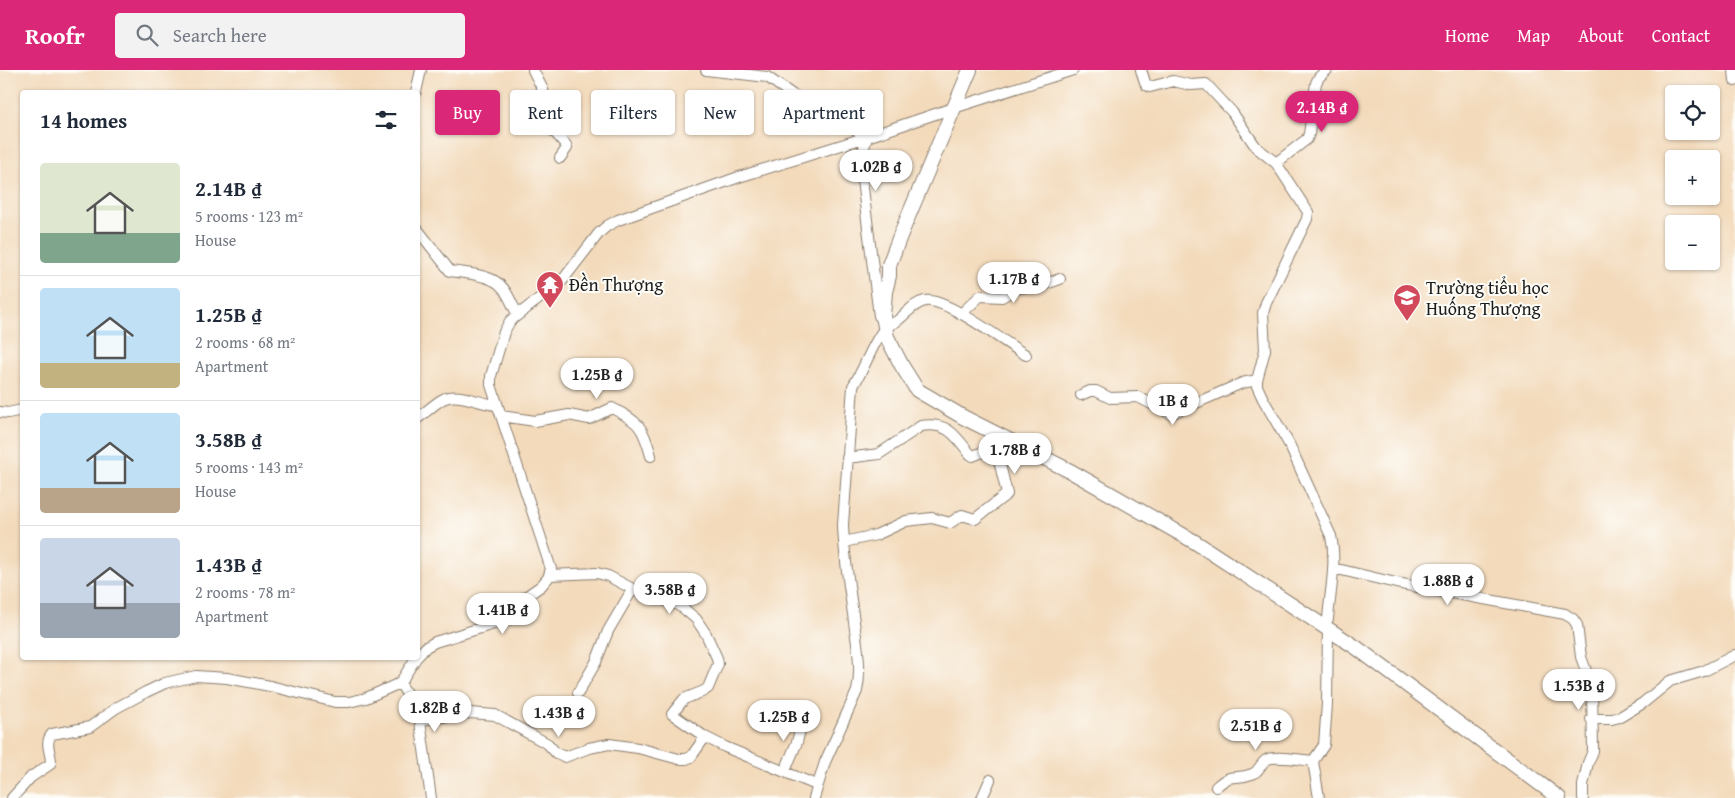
<!DOCTYPE html>
<html lang="en">
<head>
<meta charset="utf-8">
<style>
  :root { --surface:#fff; --page:#f2f2f3; --text:#1f2937; --muted:#747a83; --line:#e0e1e3; --accent:#db2777 }
  body { margin:0; font-family:"Gentium Book Plus",serif; background:var(--page); color:var(--text); height:100vh; display:flex; flex-direction:column; font-size:19px; white-space:nowrap }
  * { box-sizing:border-box; margin:0 }
  p { font-size:16px; color:var(--muted) }
  .icon { flex:none; width:28px; height:28px; fill:none; stroke:currentColor; stroke-width:2; stroke-linecap:round; stroke-linejoin:round }
  .map { position:relative; flex:1; overflow:hidden }
  .drawer { position:absolute; left:20px; top:20px; width:400px; height:570px; display:flex; flex-direction:column; background:var(--surface); border-radius:5px; box-shadow:0 1px 4px #0004 }
  .drawer>* { flex:none }
  .hud { position:absolute; left:435px; top:20px; width:475px; height:45px; display:flex; gap:10px }
  .fabs { position:absolute; left:1665px; top:15px; display:grid; gap:10px }
  .fabs a { display:grid; place-items:center; width:55px; height:55px; border-radius:5px; background:var(--surface); box-shadow:0 1px 4px #0004; font-size:25px }
  .price { position:absolute; translate:-50% -42px; padding:0 11px; border-radius:18px; background:#fff; color:#222; font-size:16px; line-height:32px; filter:drop-shadow(0 1px 2px #0008) }
  .price::after { content:''; position:absolute; left:50%; top:30px; width:15px; height:11px; margin-left:-8px; background:inherit; clip-path:polygon(0 0,100% 0,50% 100%) }
  .price.active { background:var(--accent); color:#fff }
  ul { padding:0; list-style:none }
  li { display:flex; align-items:center; gap:15px; height:125px; padding:0 20px }
  li+li { border-top:1px solid var(--line) }
  li span { display:grid; place-items:center; flex:none; width:140px; height:100px; border-radius:5px; color:#555 }
  li>.icon { margin-inline-start:auto }
  span .icon { width:60px; height:60px; fill:#fffc; stroke-width:1 }
  li b { font-size:21px }
  h2 { display:flex; justify-content:space-between; align-items:center; height:60px; padding:0 20px; font-size:21px }
  .pill { padding:0 18px; border-radius:5px; background:var(--surface); box-shadow:0 1px 4px #0004; font-size:18px; line-height:45px }
  .pill.active { background:var(--accent); color:#fff }
  header { display:flex; align-items:center; gap:30px; box-sizing:border-box; height:70px; padding:0 25px; background:var(--accent); color:#fff }
  header strong { font-size:24px }
  nav { display:flex; gap:28px; margin-inline-start:auto; font-size:18px }
  .search { width:350px; height:45px; background:var(--page); display:flex; align-items:center; gap:12px; box-sizing:border-box; padding:0 18px; border-radius:5px; color:var(--muted); font-size:19px }
  .map>svg:first-child { display:block }
  .lines { fill:none; stroke-linecap:round; stroke-linejoin:round }
  .minor-casing { stroke:#887b6c; stroke-width:12 }
  .highway-casing { stroke:#887b6c; stroke-width:16 }
  .minor { stroke:#fff; stroke-width:10 }
  .highway { stroke:#fff; stroke-width:14 }
  .labels { text-anchor:middle; stroke-width:4; stroke-linejoin:round; paint-order:stroke }
  .poi-label { font-size:18px; fill:#1c1c1c; stroke:#fdfcf7; text-anchor:start }
</style>
</head>
<body>
<header>
<strong>Roofr</strong>
<div class="search"><svg class="icon" aria-label="search" viewBox="0 0 24 24"><circle cx="10" cy="10" r="6"/><path d="M15 15l6 6"/></svg>Search here</div>
<nav><a>Home</a><a>Map</a><a>About</a><a>Contact</a></nav>
</header>
<div class="map">
<svg width="1735" height="728" viewBox="0 0 1735 728">
  <rect width="100%" height="100%" fill="#fdfcf7"/>
  <filter id="ink" filterUnits="userSpaceOnUse"><feTurbulence type="fractalNoise" baseFrequency=".02" numOctaves="2"/><feDisplacementMap in="SourceGraphic" scale="10" xChannelSelector="R" yChannelSelector="G"/><feConvolveMatrix kernelMatrix="1 2 1 2 8 2 1 2 1" color-interpolation-filters="sRGB"/></filter>
  <filter id="wash" filterUnits="userSpaceOnUse"><feTurbulence type="fractalNoise" baseFrequency=".0096" numOctaves="4" result="noise"/><feDisplacementMap in="SourceGraphic" scale="20" xChannelSelector="R" yChannelSelector="G"/><feGaussianBlur stdDeviation="1.12" result="paint"/><feColorMatrix in="noise" values="0 0 0 0 0 0 0 0 0 0 0 0 0 0 0 0 0 1.4 0 .05"/><feComposite in="paint" operator="in"/></filter>
  <g filter="url(#wash)">
    <rect width="100%" height="100%" fill="#f3dabb"/>
  </g>
  <g filter="url(#ink)">
    <g class="lines">
      <defs>
        <path id="minor" d="M533,0L543,20L551,58L566,75L567,78L560,88
          M706,0L767,7L793,25L843,51L867,67
          M1141,0L1146,15L1150,17L1173,11L1191,15L1206,14L1232,42L1256,77L1276,93L1308,142L1307,149L1266,233L1263,243L1265,280L1257,310V316L1263,329L1289,374L1331,466C1337,493 1330,522 1328,549
          M1734,0L1735,11
          M416,22L421,0
          M960,36L1073,0
          M1276,93L1307,69L1309,64L1316,13L1319,7L1327,0
          M418,160L450,201C455,202 460,202 465,203C501,208 503,214 517,244
          M961,244L980,226L1002,227L1016,218L1043,215L1060,209
          M879,246L861,102V89L867,67L953,38
          M1081,325L1090,321H1096L1110,328L1138,327L1171,344L1242,313L1257,310
          M0,342L8,343L22,340
          M501,346L535,351L569,345L589,349L612,338C639,352 643,356 651,386
          M418,348C426,342 434,334 443,329C457,321 480,334 496,335
          M844,472L876,465L906,451L932,448L950,453L962,445L975,449L1007,424L998,386L993,380L990,379L973,386L970,384C955,365 948,352 921,356L879,384L847,388
          M1333,498L1396,513L1565,544L1573,549L1577,555L1581,587L1592,617L1593,681L1588,693L1583,715V728
          M550,505L597,503L608,506L646,526L672,532L683,538L696,549L706,564L717,588L718,594L708,618L704,621L684,629L672,644L705,667L725,677L816,715
          M418,586L426,577L435,572L510,549L514,545L521,530L541,516L548,508L551,499L491,315V306L504,262L510,251L562,211L599,163L607,156L618,150L739,107L867,67
          M400,613L419,644L431,728
          M578,623L596,592L608,561L632,520
          M1591,649H1612L1620,647L1643,633L1670,611L1704,601L1735,585
          M421,650L470,643L495,645L548,674L556,683L565,687L589,678L609,674L638,678L679,689H686L691,687L705,667
          M785,701L797,672L800,660L794,642
          M1216,717C1233,701 1235,711 1252,704C1259,702 1260,694 1266,690C1274,685 1303,690 1313,691
          M12,728L31,707L49,695L51,692C51,682 44,673 52,664L90,657L116,638L146,622L165,613L196,606L227,608L270,616L335,632H349L366,628L400,613L416,588
          M814,728L825,692L857,621C862,598 857,575 854,552C850,520 844,488 843,455L853,316C865,298 872,274 884,259C887,255 893,254 897,251C906,244 914,233 925,231C947,228 1005,273 1026,285
          M982,728L990,710
          M1319,728L1313,691L1324,675L1327,634L1328,558"/>
        <path id="highway" d="M970,0L900,166L889,195V206L885,222L883,246L887,267L902,296L917,320L963,347L1072,402L1195,472L1357,578L1559,728"/>
      </defs>
      <use href="#minor" class="minor-casing"/>
      <use href="#highway" class="highway-casing"/>
      <use href="#minor" class="minor"/>
      <use href="#highway" class="highway"/>
    </g>
  </g>
  <defs>
    <symbol id="temple-pin" viewBox="-11 -11 22 30"><path d="M0 17L-7.5 6A9.5 9.5 0 1 1 7.5 6Z" fill="#d1495b" stroke="#fdfcf7"/><path d="M0-6L5-2H3V0L6.5 2.5H4V6H1.5V3h-3V6H-4V2.5H-6.5L-3 0V-2H-5Z" fill="#fff"/></symbol>
    <symbol id="school-pin" viewBox="-11 -11 22 30"><path d="M0 17L-7.5 6A9.5 9.5 0 1 1 7.5 6Z" fill="#d1495b" stroke="#fdfcf7"/><path d="M0-5L7-2L0 1L-7-2ZM-4 1L0 2.5L4 1V4Q0 6-4 4Z" fill="#fff"/></symbol>
  </defs>
  <g fill-rule="evenodd">
    <use href="#temple-pin" x="534" y="199" width="32" height="43"/>
    <use href="#school-pin" x="1391" y="212" width="32" height="43"/>
  </g>
  <g class="labels">
    <g class="poi-label">
      <text x="569" y="221">Đền Thượng</text>
      <text x="1426" y="224">Trường tiểu học<tspan x="1426" dy="21">Huống Thượng</tspan></text>
    </g>
  </g>
</svg>
<div class="fabs">
<a><svg class="icon" aria-label="locate" viewBox="0 0 24 24"><circle cx="12" cy="12" r="6"/><path d="M12 2v4M12 18v4M2 12h4M18 12h4"/></svg></a>
<a>+</a>
<a>−</a>
</div>
<b class="price active" style="left:1322px;top:63px">2.14B ₫</b>
<b class="price" style="left:876px;top:122px">1.02B ₫</b>
<b class="price" style="left:1014px;top:234px">1.17B ₫</b>
<b class="price" style="left:597px;top:330px">1.25B ₫</b>
<b class="price" style="left:1173px;top:356px">1B ₫</b>
<b class="price" style="left:1015px;top:405px">1.78B ₫</b>
<b class="price" style="left:1448px;top:536px">1.88B ₫</b>
<b class="price" style="left:670px;top:545px">3.58B ₫</b>
<b class="price" style="left:503px;top:565px">1.41B ₫</b>
<b class="price" style="left:1579px;top:641px">1.53B ₫</b>
<b class="price" style="left:435px;top:663px">1.82B ₫</b>
<b class="price" style="left:559px;top:668px">1.43B ₫</b>
<b class="price" style="left:784px;top:672px">1.25B ₫</b>
<b class="price" style="left:1256px;top:681px">2.51B ₫</b>
<div class="hud">
<a class="pill active">Buy</a>
<a class="pill">Rent</a>
<a class="pill">Filters</a>
<a class="pill">New</a>
<a class="pill">Apartment</a>
</div>
<section class="drawer">
<h2>14 homes<svg class="icon" aria-label="filters" viewBox="0 0 24 24"><path d="M4 7h16M4 17h16"/><circle cx="9" cy="7" r="2"/><circle cx="15" cy="17" r="2"/></svg></h2>
<ul>
<li><span style="background:linear-gradient(#dfe7d0 70%,#7fa58c 0)"><svg class="icon" aria-label="home" viewBox="0 0 24 24"><path d="M3 11l9-7 9 7M6 9v11h12V9"/></svg></span><div><b>2.14B ₫</b><p>5 rooms · 123 m²</p><p>House</p></div></li>
<li><span style="background:linear-gradient(#bfe0f5 75%,#c2b280 0)"><svg class="icon" aria-label="home" viewBox="0 0 24 24"><path d="M3 11l9-7 9 7M6 9v11h12V9"/></svg></span><div><b>1.25B ₫</b><p>2 rooms · 68 m²</p><p>Apartment</p></div></li>
<li><span style="background:linear-gradient(#bfe0f5 75%,#b9a48a 0)"><svg class="icon" aria-label="home" viewBox="0 0 24 24"><path d="M3 11l9-7 9 7M6 9v11h12V9"/></svg></span><div><b>3.58B ₫</b><p>5 rooms · 143 m²</p><p>House</p></div></li>
<li><span style="background:linear-gradient(#c9d6e8 65%,#9aa5b1 0)"><svg class="icon" aria-label="home" viewBox="0 0 24 24"><path d="M3 11l9-7 9 7M6 9v11h12V9"/></svg></span><div><b>1.43B ₫</b><p>2 rooms · 78 m²</p><p>Apartment</p></div></li>
</ul>
</section>
</div>
</body>
</html>
